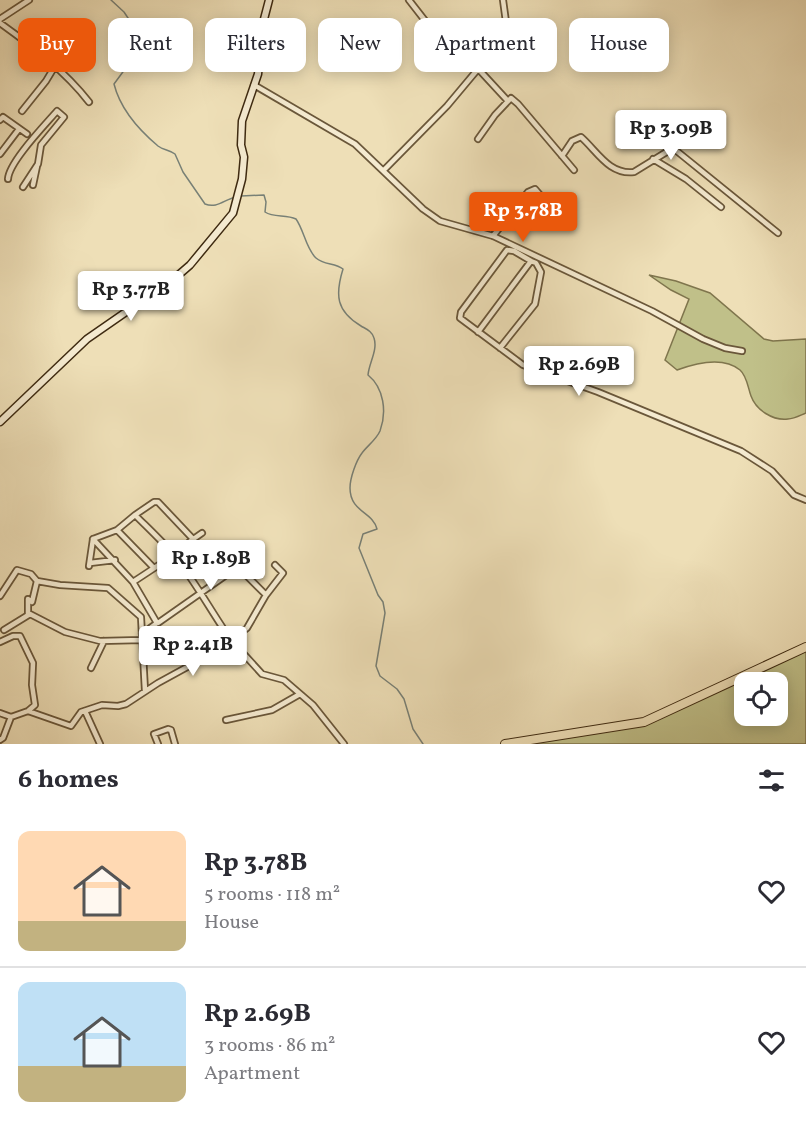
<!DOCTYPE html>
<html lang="en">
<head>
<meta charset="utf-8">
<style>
  :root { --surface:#fff; --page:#f7f7f7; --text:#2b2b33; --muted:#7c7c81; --line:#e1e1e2; --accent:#ea580c }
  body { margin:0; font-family:Vollkorn,serif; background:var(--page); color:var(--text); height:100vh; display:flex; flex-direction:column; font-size:22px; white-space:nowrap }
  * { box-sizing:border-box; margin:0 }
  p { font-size:20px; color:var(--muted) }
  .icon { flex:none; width:33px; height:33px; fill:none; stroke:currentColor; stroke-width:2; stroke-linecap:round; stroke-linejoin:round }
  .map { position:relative; height:744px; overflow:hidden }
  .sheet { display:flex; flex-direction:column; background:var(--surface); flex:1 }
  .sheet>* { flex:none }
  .top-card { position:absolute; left:18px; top:18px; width:771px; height:54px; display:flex; gap:12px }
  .fabs { position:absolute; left:734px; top:672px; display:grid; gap:12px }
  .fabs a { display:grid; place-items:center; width:54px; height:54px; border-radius:12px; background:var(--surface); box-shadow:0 3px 15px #0003; font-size:30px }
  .price { position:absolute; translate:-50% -51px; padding:0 14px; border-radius:6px; background:#fff; color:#222; font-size:20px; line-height:39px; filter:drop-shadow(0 2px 3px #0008) }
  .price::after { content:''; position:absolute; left:50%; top:36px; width:18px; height:14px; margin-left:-9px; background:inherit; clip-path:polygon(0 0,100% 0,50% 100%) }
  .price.on { background:var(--accent); color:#fff }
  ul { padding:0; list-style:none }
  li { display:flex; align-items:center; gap:18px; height:150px; padding:0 18px }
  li+li { border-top:2px solid var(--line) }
  li span { display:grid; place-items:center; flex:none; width:168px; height:120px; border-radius:12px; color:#555 }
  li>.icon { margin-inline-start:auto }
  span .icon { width:72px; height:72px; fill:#fffc; stroke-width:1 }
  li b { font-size:26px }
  h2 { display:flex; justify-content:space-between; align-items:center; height:72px; padding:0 18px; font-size:26px }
  .tag { padding:0 21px; border-radius:12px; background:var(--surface); box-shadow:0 3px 15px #0003; font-size:21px; line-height:54px }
  .tag.on { background:var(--accent); color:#fff }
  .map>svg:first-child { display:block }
  .green { fill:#c0c089; stroke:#7f754d; stroke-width:1.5; fill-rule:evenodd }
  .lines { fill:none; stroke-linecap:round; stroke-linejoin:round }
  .stream { stroke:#788076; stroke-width:1.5 }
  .street-casing { stroke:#6a573a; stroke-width:8 }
  .secondary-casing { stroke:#3e2a11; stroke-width:9 }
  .highway-casing { stroke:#3e2a11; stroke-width:10 }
  .street { stroke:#f4ead0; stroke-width:4.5 }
  .secondary { stroke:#f4ead0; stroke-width:6 }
  .highway { stroke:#eedfb7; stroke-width:8 }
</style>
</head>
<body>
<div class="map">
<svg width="806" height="744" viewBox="0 0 806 744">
  <rect width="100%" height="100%" fill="#eedfb7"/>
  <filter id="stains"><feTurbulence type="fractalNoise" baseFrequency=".00333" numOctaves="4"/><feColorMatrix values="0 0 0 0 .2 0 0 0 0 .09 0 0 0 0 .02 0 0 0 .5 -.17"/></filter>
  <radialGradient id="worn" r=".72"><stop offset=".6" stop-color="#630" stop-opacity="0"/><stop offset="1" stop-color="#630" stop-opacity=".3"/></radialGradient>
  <path class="green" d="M649,275L676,281L710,293L764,339L773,341L806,339V413C801,415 794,419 788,419C773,421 756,410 751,396C748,388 747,376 740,370C723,356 696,363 677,370L665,360L689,299L671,290Z
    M806,650V744H512L638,726ZM744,682H777V716H744Z"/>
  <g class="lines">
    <path class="stream" d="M111,0L124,12L130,21L131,31L128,38L131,56L128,65L114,84C120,108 139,130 158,146C163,150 170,150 175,154L183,172L205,204C217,209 225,199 236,197
      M241,196L264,195L266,202L265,212C274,218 286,214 296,219C304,230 306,249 316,258C324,265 335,263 343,269C335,295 336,311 361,326C366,329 372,331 374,338C378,350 369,363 368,375C384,388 387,412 380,431C376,440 367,446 362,453C356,461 350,478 350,488C350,512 373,512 377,529L363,534L359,548L378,595L383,602L385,613L376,666L380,676L397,689L404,699L413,729L423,744"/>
    <defs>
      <path id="street" d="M409,0L437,36L471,61L507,100
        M0,19L29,0
        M0,23C32,46 65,71 89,102
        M471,61L506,22L503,0
        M254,85L355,144L423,209L440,221L493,236L652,311L703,339L725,348L742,351
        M22,111L46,81L55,66
        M0,120L3,117L27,134
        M478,139L495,115L511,98L518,104L574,170
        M0,154L19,129
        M562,156L572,141L581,137C597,151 609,175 634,172L673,148L778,233
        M653,159L686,179L721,207
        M383,171L447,106L478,69
        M8,179C9,162 45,125 57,111L64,117L41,145L38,164L23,187
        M33,185L37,166
        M493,236L528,192L535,189L541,196
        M531,261L514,251L507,250L461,312L460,318L523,365L598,392L741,451L772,471L794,495L806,500
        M478,332L531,261L536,263L541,272L535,304L500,348
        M135,515L117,530L154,568
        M93,539L133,582
        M192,540L202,533
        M90,563L115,560
        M89,566L93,539L117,530
        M187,573L218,550
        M266,595L243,572L237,569L232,571L158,623H157L133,582L174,555L193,539L158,502H154L135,515C148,528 162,541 174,555C195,581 212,613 231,640L247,628L266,595L283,573L275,565
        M0,596L17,570L31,574L37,581
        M28,614V599L32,602L37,581L60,585L108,588L141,617L145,691
        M4,630L30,614L65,632L100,641L142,640
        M142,634L157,623
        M0,642L13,636H20L33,663L32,685L35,705L28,711L11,717
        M91,668L104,641
        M28,711L71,726L81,712L102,705L118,706L126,704L158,683L211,654L231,640L262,674L284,680L313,705L344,744
        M85,711L100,744
        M0,713L11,717L3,738L0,740
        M226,720L272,710L300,694
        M158,744L154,734L168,729L171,730L175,744"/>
      <path id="secondary" d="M0,422L87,339L175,278L190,265L233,213L242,179L244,157L241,145L242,121L258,74L263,23L269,0"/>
      <path id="highway" d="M505,744L644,722L806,647"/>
    </defs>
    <use href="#street" class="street-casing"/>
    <use href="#secondary" class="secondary-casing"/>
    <use href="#highway" class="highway-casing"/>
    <use href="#street" class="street"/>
    <use href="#secondary" class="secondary"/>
    <use href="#highway" class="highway"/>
  </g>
  <rect width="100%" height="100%" filter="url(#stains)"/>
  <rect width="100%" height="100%" fill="url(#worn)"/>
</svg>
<div class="fabs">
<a><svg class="icon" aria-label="locate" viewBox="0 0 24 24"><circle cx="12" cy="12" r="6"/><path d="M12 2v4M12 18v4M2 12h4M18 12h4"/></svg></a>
</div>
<b class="price" style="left:671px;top:161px">Rp 3.09B</b>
<b class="price on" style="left:523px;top:243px">Rp 3.78B</b>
<b class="price" style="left:131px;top:322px">Rp 3.77B</b>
<b class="price" style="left:579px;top:397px">Rp 2.69B</b>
<b class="price" style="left:211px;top:591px">Rp 1.89B</b>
<b class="price" style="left:193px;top:677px">Rp 2.41B</b>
<div class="top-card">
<a class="tag on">Buy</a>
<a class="tag">Rent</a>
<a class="tag">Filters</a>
<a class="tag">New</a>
<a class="tag">Apartment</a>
<a class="tag">House</a>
</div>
</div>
<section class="sheet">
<h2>6 homes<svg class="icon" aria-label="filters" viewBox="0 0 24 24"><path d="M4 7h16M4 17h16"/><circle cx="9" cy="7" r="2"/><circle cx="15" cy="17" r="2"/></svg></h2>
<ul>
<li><span style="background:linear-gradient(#ffd9b3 75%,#c2b280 0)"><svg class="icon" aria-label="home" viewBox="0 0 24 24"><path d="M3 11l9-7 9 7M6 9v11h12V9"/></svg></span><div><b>Rp 3.78B</b><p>5 rooms · 118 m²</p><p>House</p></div><svg class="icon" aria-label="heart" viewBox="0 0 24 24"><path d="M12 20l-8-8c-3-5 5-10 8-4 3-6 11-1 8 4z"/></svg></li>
<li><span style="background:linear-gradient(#bfe0f5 70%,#c2b280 0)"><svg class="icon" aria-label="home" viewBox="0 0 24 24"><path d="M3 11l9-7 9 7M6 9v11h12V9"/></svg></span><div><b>Rp 2.69B</b><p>3 rooms · 86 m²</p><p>Apartment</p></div><svg class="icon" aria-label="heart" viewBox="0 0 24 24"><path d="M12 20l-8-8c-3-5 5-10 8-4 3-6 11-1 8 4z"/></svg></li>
</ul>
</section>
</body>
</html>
